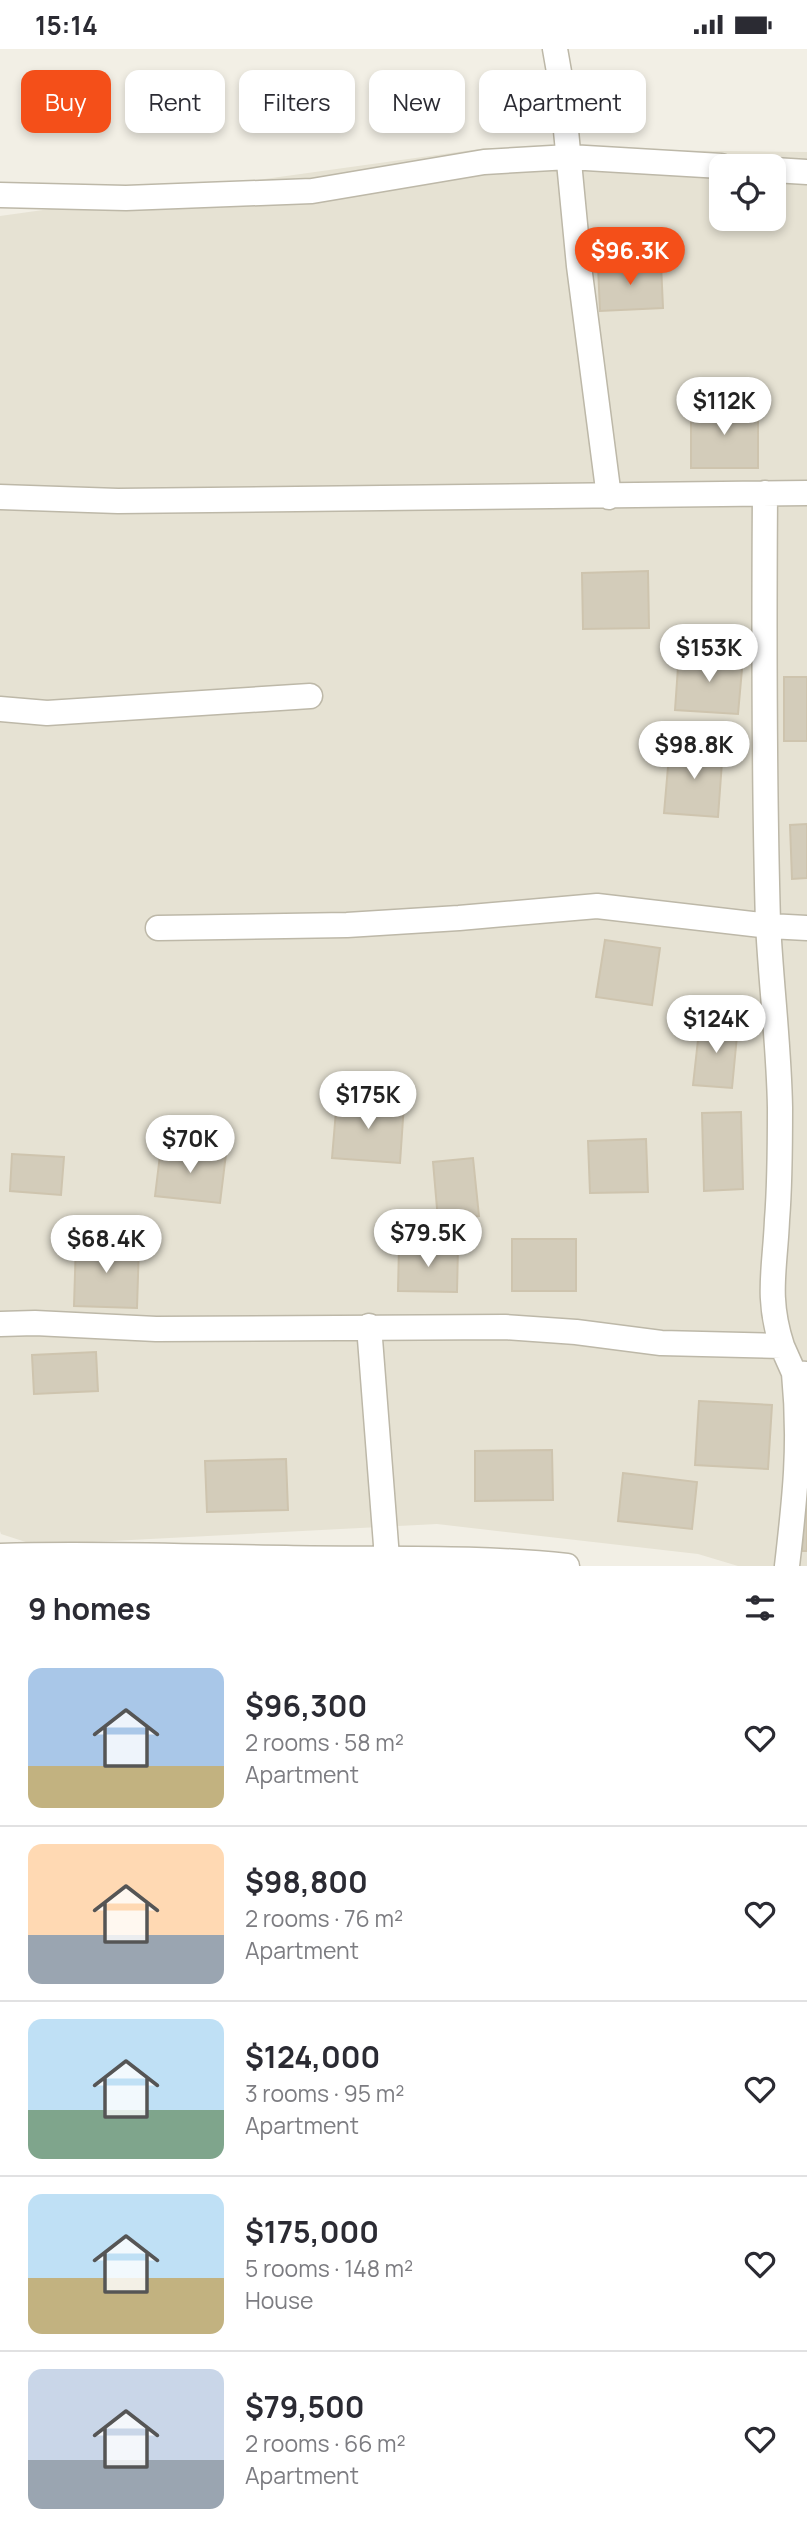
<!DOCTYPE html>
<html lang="en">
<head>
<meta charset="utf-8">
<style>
  :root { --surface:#fff; --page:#f7f7f7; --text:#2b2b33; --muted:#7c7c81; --line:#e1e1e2; --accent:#f44f19 }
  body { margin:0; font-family:Manrope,sans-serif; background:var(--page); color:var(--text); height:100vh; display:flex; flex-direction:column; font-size:26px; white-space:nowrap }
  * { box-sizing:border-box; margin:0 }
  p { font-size:23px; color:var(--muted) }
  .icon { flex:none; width:38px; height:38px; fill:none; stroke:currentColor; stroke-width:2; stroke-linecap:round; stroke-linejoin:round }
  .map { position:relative; height:1517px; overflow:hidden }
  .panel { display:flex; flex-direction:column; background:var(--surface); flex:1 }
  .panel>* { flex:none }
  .guide { position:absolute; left:21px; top:21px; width:766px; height:63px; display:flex; gap:14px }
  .controls { position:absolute; left:709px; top:105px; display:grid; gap:14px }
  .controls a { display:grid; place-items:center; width:77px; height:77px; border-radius:14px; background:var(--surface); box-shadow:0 4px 10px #0003; font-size:35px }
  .price { position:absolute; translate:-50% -60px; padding:0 16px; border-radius:24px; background:#fff; color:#222; font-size:23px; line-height:46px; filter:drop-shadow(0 2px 4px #0008) }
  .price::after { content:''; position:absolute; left:50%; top:42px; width:21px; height:16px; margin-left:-10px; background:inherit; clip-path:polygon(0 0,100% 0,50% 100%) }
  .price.current { background:var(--accent); color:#fff }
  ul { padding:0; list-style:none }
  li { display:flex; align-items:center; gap:21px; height:175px; padding:0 28px }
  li+li { border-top:2px solid var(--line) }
  li span { display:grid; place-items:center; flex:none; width:196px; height:140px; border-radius:14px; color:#555 }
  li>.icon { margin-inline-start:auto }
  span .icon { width:84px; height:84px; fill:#fffc; stroke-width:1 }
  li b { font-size:30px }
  h2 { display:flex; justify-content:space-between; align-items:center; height:84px; padding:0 28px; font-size:30px }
  .chip { padding:0 24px; border-radius:14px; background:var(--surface); box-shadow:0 4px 10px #0003; font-size:24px; line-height:63px }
  .chip.current { background:var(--accent); color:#fff }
  .status { display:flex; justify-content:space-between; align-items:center; height:49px; padding:0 35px; background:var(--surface); direction:ltr }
  .status svg { height:19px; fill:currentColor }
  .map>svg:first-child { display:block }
  .residential { fill:#e6e2d3; fill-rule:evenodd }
  .building { fill:#d3ccba; stroke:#cec4ae; stroke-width:2 }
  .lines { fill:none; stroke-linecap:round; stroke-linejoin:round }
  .minor-casing { stroke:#bdb8a8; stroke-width:27 }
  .minor { stroke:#fff; stroke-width:24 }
</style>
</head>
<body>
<div class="status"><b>15:14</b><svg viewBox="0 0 49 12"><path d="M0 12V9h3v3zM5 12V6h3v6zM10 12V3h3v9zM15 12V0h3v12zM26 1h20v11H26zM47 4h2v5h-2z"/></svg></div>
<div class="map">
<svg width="807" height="1517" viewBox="0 0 807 1517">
  <rect width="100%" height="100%" fill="#f2efe5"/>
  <path class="residential" d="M487,99L807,103V1517H738L698,1505L437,1475L35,1496L1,1485L0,1482V167ZM721,117H774V170H721Z"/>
  <path class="building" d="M661,215L663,259L600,262L598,217Z
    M691,358H758V419H691Z
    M648,522L649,579L583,580L582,524Z
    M679,604L743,609L738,665L675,661Z
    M784,628H807V692H784Z
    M670,695L723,699L718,768L664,764Z
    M807,775V829L792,830L790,776Z
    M605,891L660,899L652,956L596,948Z
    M700,973L738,976L732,1039L693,1036Z
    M337,1050L404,1055L400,1114L332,1109Z
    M741,1063L743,1140L704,1142L702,1064Z
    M646,1090L648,1143L590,1144L588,1092Z
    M161,1098L226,1105L220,1154L155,1147Z
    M12,1105L64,1108L61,1146L10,1142Z
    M473,1109L479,1167L438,1171L433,1113Z
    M512,1190H576V1242H512Z
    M76,1193L139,1195L137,1259L74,1257Z
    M399,1197L458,1198L457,1243L398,1242Z
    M96,1303L98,1342L34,1345L32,1306Z
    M699,1352L772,1356L768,1420L695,1416Z
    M552,1401L553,1451L475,1452V1402Z
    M286,1410L288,1461L207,1463L205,1412Z
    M623,1424L697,1433L692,1480L618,1472Z
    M805,1450H807V1502H802Z"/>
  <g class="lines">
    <defs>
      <path id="minor" d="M555,0L562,40L579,217L609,448
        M774,121L807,123
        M0,146L126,149L312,142L484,113L569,108L721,117
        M765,444C764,587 764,731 768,874C771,936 779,997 780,1059C780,1096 780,1134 777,1171C775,1220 766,1248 782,1297
        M0,448L118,452L807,444
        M0,660L47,664L310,647
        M158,879L347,876L459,869L597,857L769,877L807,879
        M0,1275L35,1274L156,1280L505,1278L576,1283L661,1294L782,1297L794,1324L807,1325
        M369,1277L387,1509
        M0,1507C96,1504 191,1508 286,1509C380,1511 474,1507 567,1517
        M787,1517C795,1448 801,1394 794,1324"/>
    </defs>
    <use href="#minor" class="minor-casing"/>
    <use href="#minor" class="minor"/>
  </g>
</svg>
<div class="controls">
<a><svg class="icon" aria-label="locate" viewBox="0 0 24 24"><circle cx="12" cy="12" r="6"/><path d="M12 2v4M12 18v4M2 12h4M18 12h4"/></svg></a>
</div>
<b class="price current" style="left:630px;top:238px">$96.3K</b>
<b class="price" style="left:724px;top:388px">$112K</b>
<b class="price" style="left:709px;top:635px">$153K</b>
<b class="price" style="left:694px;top:732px">$98.8K</b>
<b class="price" style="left:716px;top:1006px">$124K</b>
<b class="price" style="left:368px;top:1082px">$175K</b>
<b class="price" style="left:190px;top:1126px">$70K</b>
<b class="price" style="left:428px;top:1220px">$79.5K</b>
<b class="price" style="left:106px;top:1226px">$68.4K</b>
<div class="guide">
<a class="chip current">Buy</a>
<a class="chip">Rent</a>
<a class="chip">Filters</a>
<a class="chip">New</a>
<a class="chip">Apartment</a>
</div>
</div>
<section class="panel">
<h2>9 homes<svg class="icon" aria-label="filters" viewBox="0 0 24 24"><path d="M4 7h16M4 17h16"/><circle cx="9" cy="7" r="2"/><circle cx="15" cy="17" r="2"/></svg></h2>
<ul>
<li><span style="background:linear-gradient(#a9c7e8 70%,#c2b280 0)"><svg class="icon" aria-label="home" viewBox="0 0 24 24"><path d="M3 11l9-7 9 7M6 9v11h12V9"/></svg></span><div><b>$96,300</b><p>2 rooms · 58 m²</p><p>Apartment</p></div><svg class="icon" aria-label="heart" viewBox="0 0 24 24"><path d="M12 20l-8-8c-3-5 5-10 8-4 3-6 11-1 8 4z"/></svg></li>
<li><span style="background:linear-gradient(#ffd9b3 65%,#9aa5b1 0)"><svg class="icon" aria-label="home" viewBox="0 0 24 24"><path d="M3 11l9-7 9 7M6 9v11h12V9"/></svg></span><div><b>$98,800</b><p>2 rooms · 76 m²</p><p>Apartment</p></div><svg class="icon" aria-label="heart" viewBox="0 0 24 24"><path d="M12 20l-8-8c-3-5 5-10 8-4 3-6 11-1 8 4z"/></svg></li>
<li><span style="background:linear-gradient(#bfe0f5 65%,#7fa58c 0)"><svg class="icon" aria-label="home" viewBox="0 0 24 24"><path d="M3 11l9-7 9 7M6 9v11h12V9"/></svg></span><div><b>$124,000</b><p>3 rooms · 95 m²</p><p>Apartment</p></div><svg class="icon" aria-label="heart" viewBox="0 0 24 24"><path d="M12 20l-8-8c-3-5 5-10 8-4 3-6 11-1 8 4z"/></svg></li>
<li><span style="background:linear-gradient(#bfe0f5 60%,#c2b280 0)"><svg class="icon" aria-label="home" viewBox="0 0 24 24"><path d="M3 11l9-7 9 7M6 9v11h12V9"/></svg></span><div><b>$175,000</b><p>5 rooms · 148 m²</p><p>House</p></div><svg class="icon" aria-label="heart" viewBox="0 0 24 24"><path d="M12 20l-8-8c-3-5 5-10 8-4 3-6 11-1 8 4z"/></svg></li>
<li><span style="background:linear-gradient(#c9d6e8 65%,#9aa5b1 0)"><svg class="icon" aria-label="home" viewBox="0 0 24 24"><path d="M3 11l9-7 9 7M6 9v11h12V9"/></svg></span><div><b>$79,500</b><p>2 rooms · 66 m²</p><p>Apartment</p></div><svg class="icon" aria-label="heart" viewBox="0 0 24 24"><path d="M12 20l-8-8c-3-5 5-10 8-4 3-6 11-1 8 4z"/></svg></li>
</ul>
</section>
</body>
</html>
